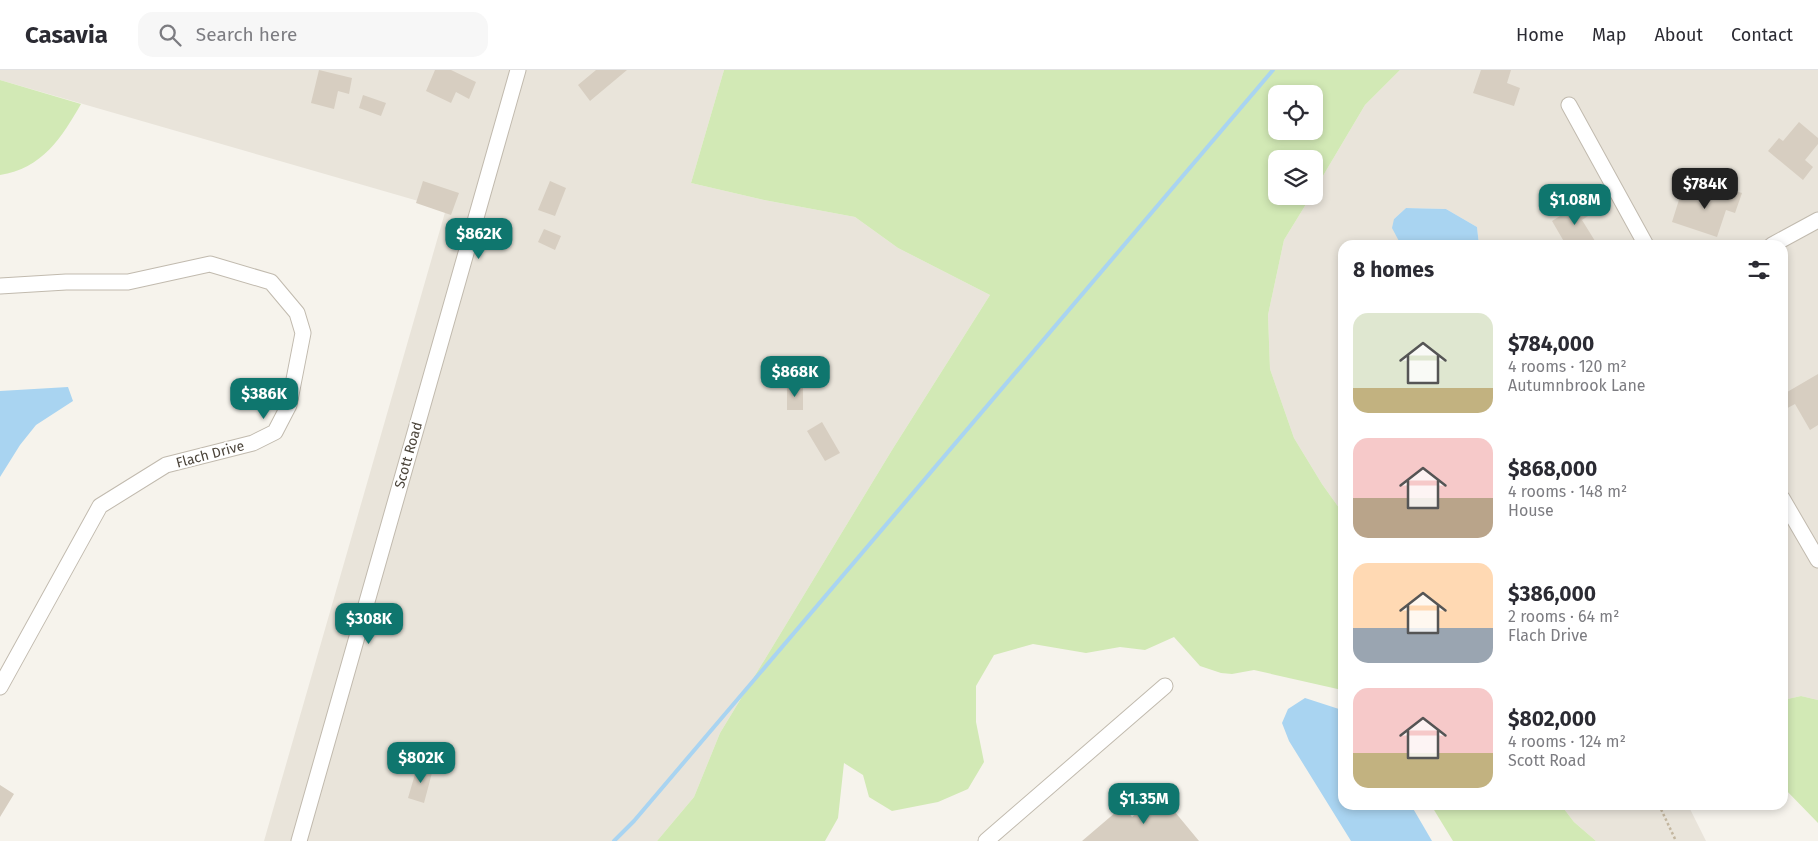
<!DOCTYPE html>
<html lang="en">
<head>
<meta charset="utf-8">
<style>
  :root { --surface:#fff; --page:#f7f7f7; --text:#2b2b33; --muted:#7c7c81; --line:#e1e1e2; --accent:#0f766e }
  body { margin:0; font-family:"Fira Sans",sans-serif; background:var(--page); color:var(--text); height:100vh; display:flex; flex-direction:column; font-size:19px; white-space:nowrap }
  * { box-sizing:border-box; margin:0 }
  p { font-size:16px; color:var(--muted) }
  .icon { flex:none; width:28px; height:28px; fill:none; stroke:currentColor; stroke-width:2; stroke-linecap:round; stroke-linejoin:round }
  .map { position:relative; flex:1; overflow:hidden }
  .panel { position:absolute; left:1338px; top:170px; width:450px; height:570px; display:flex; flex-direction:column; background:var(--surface); border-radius:15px; box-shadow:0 2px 8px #0003 }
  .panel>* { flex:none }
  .controls { position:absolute; left:1268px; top:15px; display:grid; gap:10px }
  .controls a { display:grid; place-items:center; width:55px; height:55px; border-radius:10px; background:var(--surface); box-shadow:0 2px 8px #0003; font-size:25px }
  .price { position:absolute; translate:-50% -42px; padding:0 11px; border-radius:10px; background:var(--accent); color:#fff; font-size:16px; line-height:32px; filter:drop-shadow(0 1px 2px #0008) }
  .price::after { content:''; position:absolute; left:50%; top:30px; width:15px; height:11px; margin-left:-8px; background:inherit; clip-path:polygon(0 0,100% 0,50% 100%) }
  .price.on { background:#222; color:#fff }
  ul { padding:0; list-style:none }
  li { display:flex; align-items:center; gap:15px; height:125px; padding:0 15px }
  li span { display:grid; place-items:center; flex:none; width:140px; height:100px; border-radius:15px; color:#555 }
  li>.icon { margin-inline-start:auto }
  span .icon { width:60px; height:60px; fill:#fffc; stroke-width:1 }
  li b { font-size:21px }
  h2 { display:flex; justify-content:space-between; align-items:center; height:60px; padding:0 15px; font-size:21px }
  header { display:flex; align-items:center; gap:30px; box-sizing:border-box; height:70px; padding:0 25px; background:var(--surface); border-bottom:1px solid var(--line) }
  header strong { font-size:24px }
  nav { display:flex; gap:28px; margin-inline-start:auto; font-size:18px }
  .search { width:350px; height:45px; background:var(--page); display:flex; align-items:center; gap:12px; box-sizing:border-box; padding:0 18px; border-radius:15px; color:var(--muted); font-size:19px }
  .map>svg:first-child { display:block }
  .residential { fill:#e9e4da }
  .green { fill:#d2e9b5; fill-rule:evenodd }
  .water { fill:#a9d4f1 }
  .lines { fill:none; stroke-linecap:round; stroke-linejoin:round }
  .stream { stroke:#a9d4f1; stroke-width:4 }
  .building { fill:#d7cec1 }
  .minor-casing { stroke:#c1baae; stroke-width:17 }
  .path { stroke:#c3b69f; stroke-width:2.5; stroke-dasharray:2.5 2.5; stroke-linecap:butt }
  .minor { stroke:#fff; stroke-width:15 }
  .labels { text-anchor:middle; stroke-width:4; stroke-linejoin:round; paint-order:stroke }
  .street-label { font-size:14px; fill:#4a4339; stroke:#fff }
</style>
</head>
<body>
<header>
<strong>Casavia</strong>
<div class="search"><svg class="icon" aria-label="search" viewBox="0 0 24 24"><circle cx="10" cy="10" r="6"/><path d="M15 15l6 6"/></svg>Search here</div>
<nav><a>Home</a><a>Map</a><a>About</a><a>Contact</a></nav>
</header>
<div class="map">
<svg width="1818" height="771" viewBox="0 0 1818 771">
  <rect width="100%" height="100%" fill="#f6f3ec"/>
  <path class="residential" d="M0,0H724L691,113L764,130L855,147L898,178L990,225L892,380L720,663L694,727L657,771H264L446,139L0,10Z
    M1400,0H1818V630L1801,626L1783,630L1782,175H1479L1477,157L1446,139L1406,138L1394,149L1401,175H1342V442L1322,414L1294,368L1270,299L1268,245L1284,170L1311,126H1314V121L1365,35Z
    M1561,735H1688L1706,771H1596L1574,752Z"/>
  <path class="green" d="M724,0H1400L1365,35L1314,121V89H1276V126H1311L1284,170L1268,245L1270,299L1294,368L1322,414L1342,442V620L1254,600L1232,604L1221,603L1200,596L1174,567L1145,580L1120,577L1086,583L1033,574L994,585L976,616V652L984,692L968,719L938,732L892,741L869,727L863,705L844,693L838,748L825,771H657L694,727L720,663L892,380L990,225L898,178L855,147L764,130L691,113ZM1276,24H1314V61H1276Z
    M0,10L81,34C62,67 42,99 0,105Z
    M1801,626L1818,630V753L1783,717V630Z
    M1431,735H1561L1574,752L1596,771H1453Z"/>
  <path class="water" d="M1406,138L1446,139L1477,157L1479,175H1401L1392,158L1394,149Z
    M68,317L73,331L36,355L20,375L0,407V321Z
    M1305,628L1342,640V735H1411L1432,771H1351L1289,671L1282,653L1288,639Z"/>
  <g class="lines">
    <path class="stream" d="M614,771L634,751L1273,0"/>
  </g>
  <path class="building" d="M319,0L352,8L349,24L338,21L334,39L311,33Z
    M435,0H451L476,12L469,29L456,22L451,33L426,21Z
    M596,0H627L590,31L578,15Z
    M1481,0H1511L1507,13L1520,18L1514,36L1473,23Z
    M363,25L386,33L381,46L359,38Z
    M1799,52L1818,68V74L1805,90L1813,97L1803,110L1768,81L1779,68L1783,71Z
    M423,111L459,123L451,145L416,133Z
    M550,111L566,118L555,146L538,140Z
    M1683,117L1721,129L1725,118L1742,123L1735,143L1726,140L1717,167L1672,152Z
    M1584,131L1591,144L1582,150L1595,171L1589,175H1566L1552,151Z
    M544,159L561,166L555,180L538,172Z
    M1818,304V355L1810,360L1795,334L1782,341V325Z
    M787,315H803V340H787Z
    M822,352L840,383L825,391L807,361Z
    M418,694L433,699L424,733L408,728Z
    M0,715L14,724L0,747Z
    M1160,724L1199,771H1082L1123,736L1132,747Z"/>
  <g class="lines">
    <defs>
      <path id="minor" d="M1569,35L1646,175
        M1772,175L1818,150
        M0,216L66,212H128L210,194L271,212L297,243L303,263L289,335L275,362L253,373L166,395L100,436L0,617
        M1782,428L1818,490
        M299,771L518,0
        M986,771L1165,616"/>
    </defs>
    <use href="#minor" class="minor-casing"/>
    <path class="path" d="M1659,735L1676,771"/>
    <use href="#minor" class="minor"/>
  </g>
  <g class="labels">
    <g class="street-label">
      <text transform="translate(210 384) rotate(-15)" y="5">Flach Drive</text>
      <text transform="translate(408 385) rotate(-74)" y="5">Scott Road</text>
    </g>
  </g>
</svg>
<div class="controls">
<a><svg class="icon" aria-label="locate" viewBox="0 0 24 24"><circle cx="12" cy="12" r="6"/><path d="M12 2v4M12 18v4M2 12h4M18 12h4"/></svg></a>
<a><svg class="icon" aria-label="layers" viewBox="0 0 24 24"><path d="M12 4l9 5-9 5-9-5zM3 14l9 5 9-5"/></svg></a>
</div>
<b class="price on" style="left:1705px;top:140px">$784K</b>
<b class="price" style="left:1575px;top:156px">$1.08M</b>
<b class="price" style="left:479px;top:190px">$862K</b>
<b class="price" style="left:795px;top:328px">$868K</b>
<b class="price" style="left:264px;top:350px">$386K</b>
<b class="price" style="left:369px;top:575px">$308K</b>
<b class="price" style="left:421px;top:714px">$802K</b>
<b class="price" style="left:1144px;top:755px">$1.35M</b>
<section class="panel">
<h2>8 homes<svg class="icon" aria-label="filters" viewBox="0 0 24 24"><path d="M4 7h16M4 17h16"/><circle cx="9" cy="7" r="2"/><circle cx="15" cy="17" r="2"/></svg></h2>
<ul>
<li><span style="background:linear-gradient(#dfe7d0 75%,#c2b280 0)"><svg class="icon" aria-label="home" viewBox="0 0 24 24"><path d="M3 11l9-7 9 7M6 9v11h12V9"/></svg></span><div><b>$784,000</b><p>4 rooms · 120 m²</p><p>Autumnbrook Lane</p></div></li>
<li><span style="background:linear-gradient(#f6c9c9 60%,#b9a48a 0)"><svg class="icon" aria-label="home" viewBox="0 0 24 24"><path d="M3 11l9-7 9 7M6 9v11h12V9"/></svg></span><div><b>$868,000</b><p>4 rooms · 148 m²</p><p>House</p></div></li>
<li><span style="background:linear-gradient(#ffd9b3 65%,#9aa5b1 0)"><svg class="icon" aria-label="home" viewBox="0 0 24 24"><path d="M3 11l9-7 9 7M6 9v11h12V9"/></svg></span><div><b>$386,000</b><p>2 rooms · 64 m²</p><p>Flach Drive</p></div></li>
<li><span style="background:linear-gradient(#f6c9c9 65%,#c2b280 0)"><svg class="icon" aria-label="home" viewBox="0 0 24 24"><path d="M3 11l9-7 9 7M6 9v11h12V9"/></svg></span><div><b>$802,000</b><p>4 rooms · 124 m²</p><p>Scott Road</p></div></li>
</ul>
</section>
</div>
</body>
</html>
